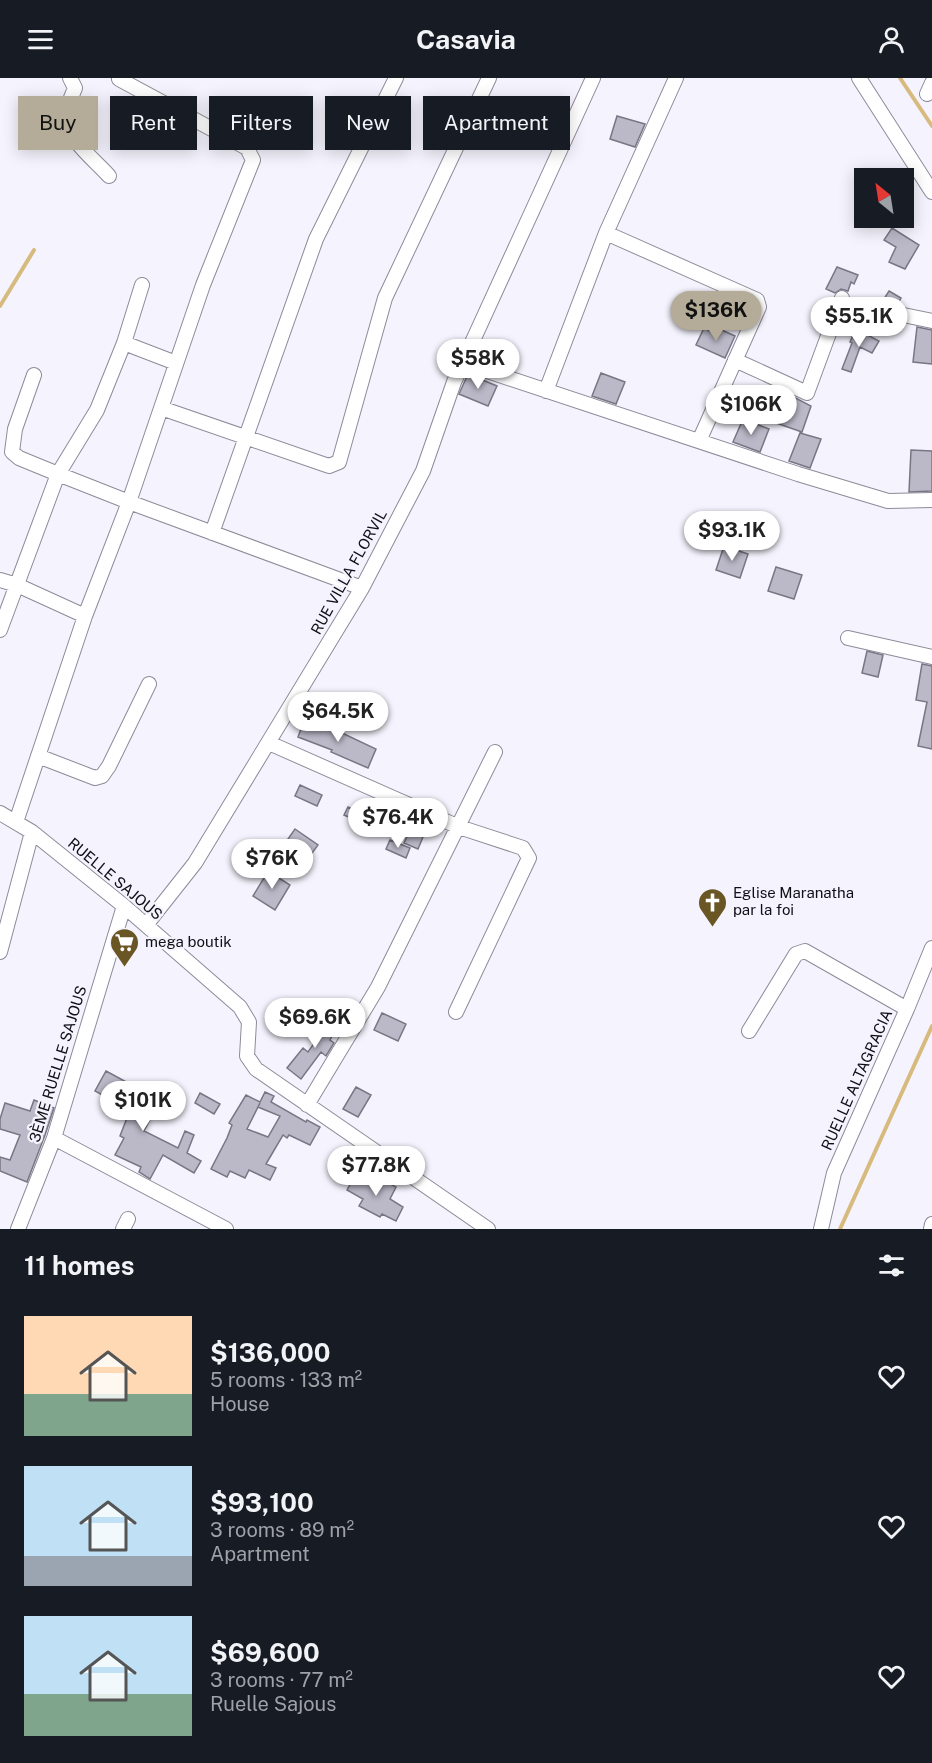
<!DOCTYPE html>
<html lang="en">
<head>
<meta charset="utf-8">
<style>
  :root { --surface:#171b24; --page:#242831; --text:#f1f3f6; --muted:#9ea1a6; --accent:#b4ac98 }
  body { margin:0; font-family:"Public Sans",sans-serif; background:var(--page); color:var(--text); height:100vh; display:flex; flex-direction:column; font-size:22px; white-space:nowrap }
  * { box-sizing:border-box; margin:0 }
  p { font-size:20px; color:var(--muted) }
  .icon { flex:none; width:33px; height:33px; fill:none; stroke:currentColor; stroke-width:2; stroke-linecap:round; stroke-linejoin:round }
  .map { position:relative; height:1151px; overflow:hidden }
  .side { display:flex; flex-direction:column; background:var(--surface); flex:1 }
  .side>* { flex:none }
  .top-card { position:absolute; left:18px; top:18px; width:600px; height:54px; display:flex; gap:12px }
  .needle { width:39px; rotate:330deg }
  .controls { position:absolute; left:854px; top:90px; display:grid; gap:12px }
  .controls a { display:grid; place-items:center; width:60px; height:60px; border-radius:0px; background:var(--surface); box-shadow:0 3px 15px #0003; font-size:30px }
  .price { position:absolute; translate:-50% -51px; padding:0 14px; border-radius:21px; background:#fff; color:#222; font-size:20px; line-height:39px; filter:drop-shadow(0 2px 3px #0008) }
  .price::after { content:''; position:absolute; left:50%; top:36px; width:18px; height:14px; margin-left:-9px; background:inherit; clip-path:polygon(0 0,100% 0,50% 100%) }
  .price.selected { background:var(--accent); color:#111 }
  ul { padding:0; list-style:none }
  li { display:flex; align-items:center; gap:18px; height:150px; padding:0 24px }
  li span { display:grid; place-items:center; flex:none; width:168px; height:120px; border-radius:0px; color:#555 }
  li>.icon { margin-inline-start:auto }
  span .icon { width:72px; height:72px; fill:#fffc; stroke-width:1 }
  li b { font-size:26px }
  h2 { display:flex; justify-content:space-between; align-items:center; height:72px; padding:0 24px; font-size:26px }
  .tag { padding:0 21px; border-radius:0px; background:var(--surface); box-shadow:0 3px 15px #0003; font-size:21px; line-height:54px }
  .tag.selected { background:var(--accent); color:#111 }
  header { display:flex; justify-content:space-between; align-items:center; height:78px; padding:0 24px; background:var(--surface); font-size:27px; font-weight:700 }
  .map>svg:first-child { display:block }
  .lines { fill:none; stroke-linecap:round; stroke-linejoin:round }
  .stream { stroke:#d7bb7e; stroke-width:4 }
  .building { fill:#bbb9c8; stroke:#787684; stroke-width:1.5; fill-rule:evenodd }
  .street-casing { stroke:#8d8b99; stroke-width:16 }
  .street { stroke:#fff; stroke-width:14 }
  .labels { text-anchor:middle; stroke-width:4.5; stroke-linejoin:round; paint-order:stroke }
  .street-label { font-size:15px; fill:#100f15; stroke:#f5f3fd }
  .poi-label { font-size:15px; fill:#100f15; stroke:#f5f3fd; text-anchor:start }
</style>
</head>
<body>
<header><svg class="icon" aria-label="menu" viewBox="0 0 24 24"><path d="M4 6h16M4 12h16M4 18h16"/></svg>Casavia<svg class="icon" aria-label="person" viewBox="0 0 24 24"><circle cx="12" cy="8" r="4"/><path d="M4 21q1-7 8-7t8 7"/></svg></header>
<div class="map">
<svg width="932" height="1151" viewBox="0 0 932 1151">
  <rect width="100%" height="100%" fill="#f5f3fd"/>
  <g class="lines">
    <path class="stream" d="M900,0L932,48
      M0,228L34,172
      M840,1151L932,948"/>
  </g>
  <path class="building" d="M617,38L645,46L635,69L610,61Z
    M892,150L919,167L905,191L889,184L896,169L884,162Z
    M837,189L858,197L854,206L851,204L848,213L841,211L835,215L826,211Z
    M889,213L901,220L897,227L882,224Z
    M917,249L932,252V286L913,284Z
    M704,250L714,255L717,250L735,258L725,280L696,267Z
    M856,251L879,263L872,275L860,269L851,294L842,291L852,265L850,264Z
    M601,295L625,304L616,326L592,318Z
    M468,296L497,308L488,328L459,316Z
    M786,315L811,328L802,354L776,345Z
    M743,341L769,351L760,374L733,364Z
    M800,355L821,361L810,390L789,383Z
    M911,372L932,373V413L909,414Z
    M724,468L748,476L740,500L716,492Z
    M776,489L802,497L794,521L768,513Z
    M867,573L883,577L878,599L862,595Z
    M922,586L932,588V671L918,668L927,624L916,622Z
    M304,643L340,654L376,671L368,690L331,674L332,672L298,659Z
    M300,707L322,717L317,728L295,718Z
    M348,729L362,735L358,743L344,737Z
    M295,751L318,767L299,793L276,778Z
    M409,754L423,759L418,771L404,765Z
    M390,762L410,770L406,780L386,771Z
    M268,793L290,807L275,832L253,818Z
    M382,935L406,946L398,963L374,952Z
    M327,938L339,945L330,962L334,965L326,978L321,974L301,1001L287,990L303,970L308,974L322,954L319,953Z
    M106,993L132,1007L127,1017L155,1032L144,1053L178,1070L185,1053L194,1057L187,1075L201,1083L194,1095L163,1077L150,1101L139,1094L141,1089L115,1077L124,1060L120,1058L130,1032L95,1013Z
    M356,1009L371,1017L358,1039L343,1031Z
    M265,1014L274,1018L271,1024L306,1044L307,1042L320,1049L310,1067L289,1057L287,1060L283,1057L266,1086L276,1090L270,1102L249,1092L245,1100L230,1093L227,1099L211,1091L227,1060L232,1047L229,1045L246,1017L260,1024ZM260,1025L258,1029L280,1038L268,1059L247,1051Z
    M200,1015L220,1026L214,1036L195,1025Z
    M34,1022L54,1030L45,1057L27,1104L0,1093V1079L10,1082L20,1057L0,1051V1041L5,1025L30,1033Z
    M356,1096L372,1105L376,1098L396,1109L390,1121L403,1129L396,1143L382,1136L380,1139L359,1128L363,1121L347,1112Z"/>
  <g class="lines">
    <defs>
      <path id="street" d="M70,0L75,10C72,18 66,29 66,37C65,60 95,82 109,98
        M859,0L932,114
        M927,16L932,5
        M606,155L757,222L759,229L699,363
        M884,233L932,243
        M124,265L176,285
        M735,282L807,315L842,220
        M463,285L798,396L888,423L932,422
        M34,297L15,351L12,374L19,380L58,396
        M546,313L606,155L676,0
        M161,330L329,388L339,384L385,220L489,0
        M58,396L97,332L124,265L142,207
        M212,455L316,161L396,0
        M0,502L17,507L85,538
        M0,552L58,396L129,424L362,510
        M848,560L932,579
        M269,665L459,749L523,770L529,780L456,934
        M38,678L95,700L102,698L109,688L149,606
        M0,735L32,754L124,828L240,929L249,944L247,978L256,991L488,1151
        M16,744L85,538L129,424L203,207L253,82L247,70L119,1
        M146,847L195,785L362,510L423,393L454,304L593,0
        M0,874L32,754
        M749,953L796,876L805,873L907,931
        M307,1027L378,909L495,674
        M54,1060L226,1151
        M18,1151L54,1060L124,828
        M123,1151L128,1141
        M821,1151L834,1095L907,931L932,870
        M931,1151L932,1146"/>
    </defs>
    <use href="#street" class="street-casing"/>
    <use href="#street" class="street"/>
  </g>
  <defs>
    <symbol id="church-pin" viewBox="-11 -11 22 30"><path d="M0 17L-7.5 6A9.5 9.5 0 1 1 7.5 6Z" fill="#6a5625" stroke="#f5f3fd"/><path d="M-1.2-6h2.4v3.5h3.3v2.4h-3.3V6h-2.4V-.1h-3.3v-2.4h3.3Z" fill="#fff"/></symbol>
    <symbol id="supermarket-pin" viewBox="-11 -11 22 30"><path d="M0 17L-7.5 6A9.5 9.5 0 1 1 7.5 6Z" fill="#6a5625" stroke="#f5f3fd"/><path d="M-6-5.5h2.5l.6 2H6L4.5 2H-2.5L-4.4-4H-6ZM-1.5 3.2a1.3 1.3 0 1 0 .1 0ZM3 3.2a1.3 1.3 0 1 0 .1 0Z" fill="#fff"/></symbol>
  </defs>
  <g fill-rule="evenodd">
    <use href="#church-pin" x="696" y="808" width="33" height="45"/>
    <use href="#supermarket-pin" x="108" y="848" width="33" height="45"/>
  </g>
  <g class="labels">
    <g class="street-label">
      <text transform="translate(349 494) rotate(-61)" y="5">RUE VILLA FLORVIL</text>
      <text transform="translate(115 801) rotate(40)" y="5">RUELLE SAJOUS</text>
      <text transform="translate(58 986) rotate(-73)" y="5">3ÈME RUELLE SAJOUS</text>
      <text transform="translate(857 1002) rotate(-66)" y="5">RUELLE ALTAGRACIA</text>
    </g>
    <g class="poi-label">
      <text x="733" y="820">Eglise Maranatha<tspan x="733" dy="17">par la foi</tspan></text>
      <text x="145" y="869">mega boutik</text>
    </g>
  </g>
</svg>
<div class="controls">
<a><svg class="needle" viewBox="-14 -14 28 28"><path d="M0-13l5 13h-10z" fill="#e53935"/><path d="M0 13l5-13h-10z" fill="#9ea1a6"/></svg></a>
</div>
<b class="price selected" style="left:716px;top:264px">$136K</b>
<b class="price" style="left:859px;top:270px">$55.1K</b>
<b class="price" style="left:478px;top:312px">$58K</b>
<b class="price" style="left:751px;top:358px">$106K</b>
<b class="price" style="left:732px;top:484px">$93.1K</b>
<b class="price" style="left:338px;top:665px">$64.5K</b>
<b class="price" style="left:398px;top:771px">$76.4K</b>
<b class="price" style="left:272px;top:812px">$76K</b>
<b class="price" style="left:315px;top:971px">$69.6K</b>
<b class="price" style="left:143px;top:1054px">$101K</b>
<b class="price" style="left:376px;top:1119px">$77.8K</b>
<div class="top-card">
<a class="tag selected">Buy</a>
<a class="tag">Rent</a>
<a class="tag">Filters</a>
<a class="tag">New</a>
<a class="tag">Apartment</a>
</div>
</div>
<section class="side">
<h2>11 homes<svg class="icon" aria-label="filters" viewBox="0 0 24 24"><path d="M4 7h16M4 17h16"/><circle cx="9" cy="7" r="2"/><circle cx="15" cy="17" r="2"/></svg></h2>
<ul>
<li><span style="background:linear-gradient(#ffd9b3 65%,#7fa58c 0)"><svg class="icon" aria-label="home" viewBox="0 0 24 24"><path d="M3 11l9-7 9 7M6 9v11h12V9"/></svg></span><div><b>$136,000</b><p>5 rooms · 133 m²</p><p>House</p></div><svg class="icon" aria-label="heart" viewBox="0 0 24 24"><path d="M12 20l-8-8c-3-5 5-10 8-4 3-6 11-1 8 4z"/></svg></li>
<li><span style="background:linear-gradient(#bfe0f5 75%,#9aa5b1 0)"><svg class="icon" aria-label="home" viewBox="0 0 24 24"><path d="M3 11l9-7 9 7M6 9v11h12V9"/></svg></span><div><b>$93,100</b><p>3 rooms · 89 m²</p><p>Apartment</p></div><svg class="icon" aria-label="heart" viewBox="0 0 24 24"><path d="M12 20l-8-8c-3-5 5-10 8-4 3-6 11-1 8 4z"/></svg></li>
<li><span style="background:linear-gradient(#bfe0f5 65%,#7fa58c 0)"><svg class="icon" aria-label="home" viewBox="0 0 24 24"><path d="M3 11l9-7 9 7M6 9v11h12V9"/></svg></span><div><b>$69,600</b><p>3 rooms · 77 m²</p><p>Ruelle Sajous</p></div><svg class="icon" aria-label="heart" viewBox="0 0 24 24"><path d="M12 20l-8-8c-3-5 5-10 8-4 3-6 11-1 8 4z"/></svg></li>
</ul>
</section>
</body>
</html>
